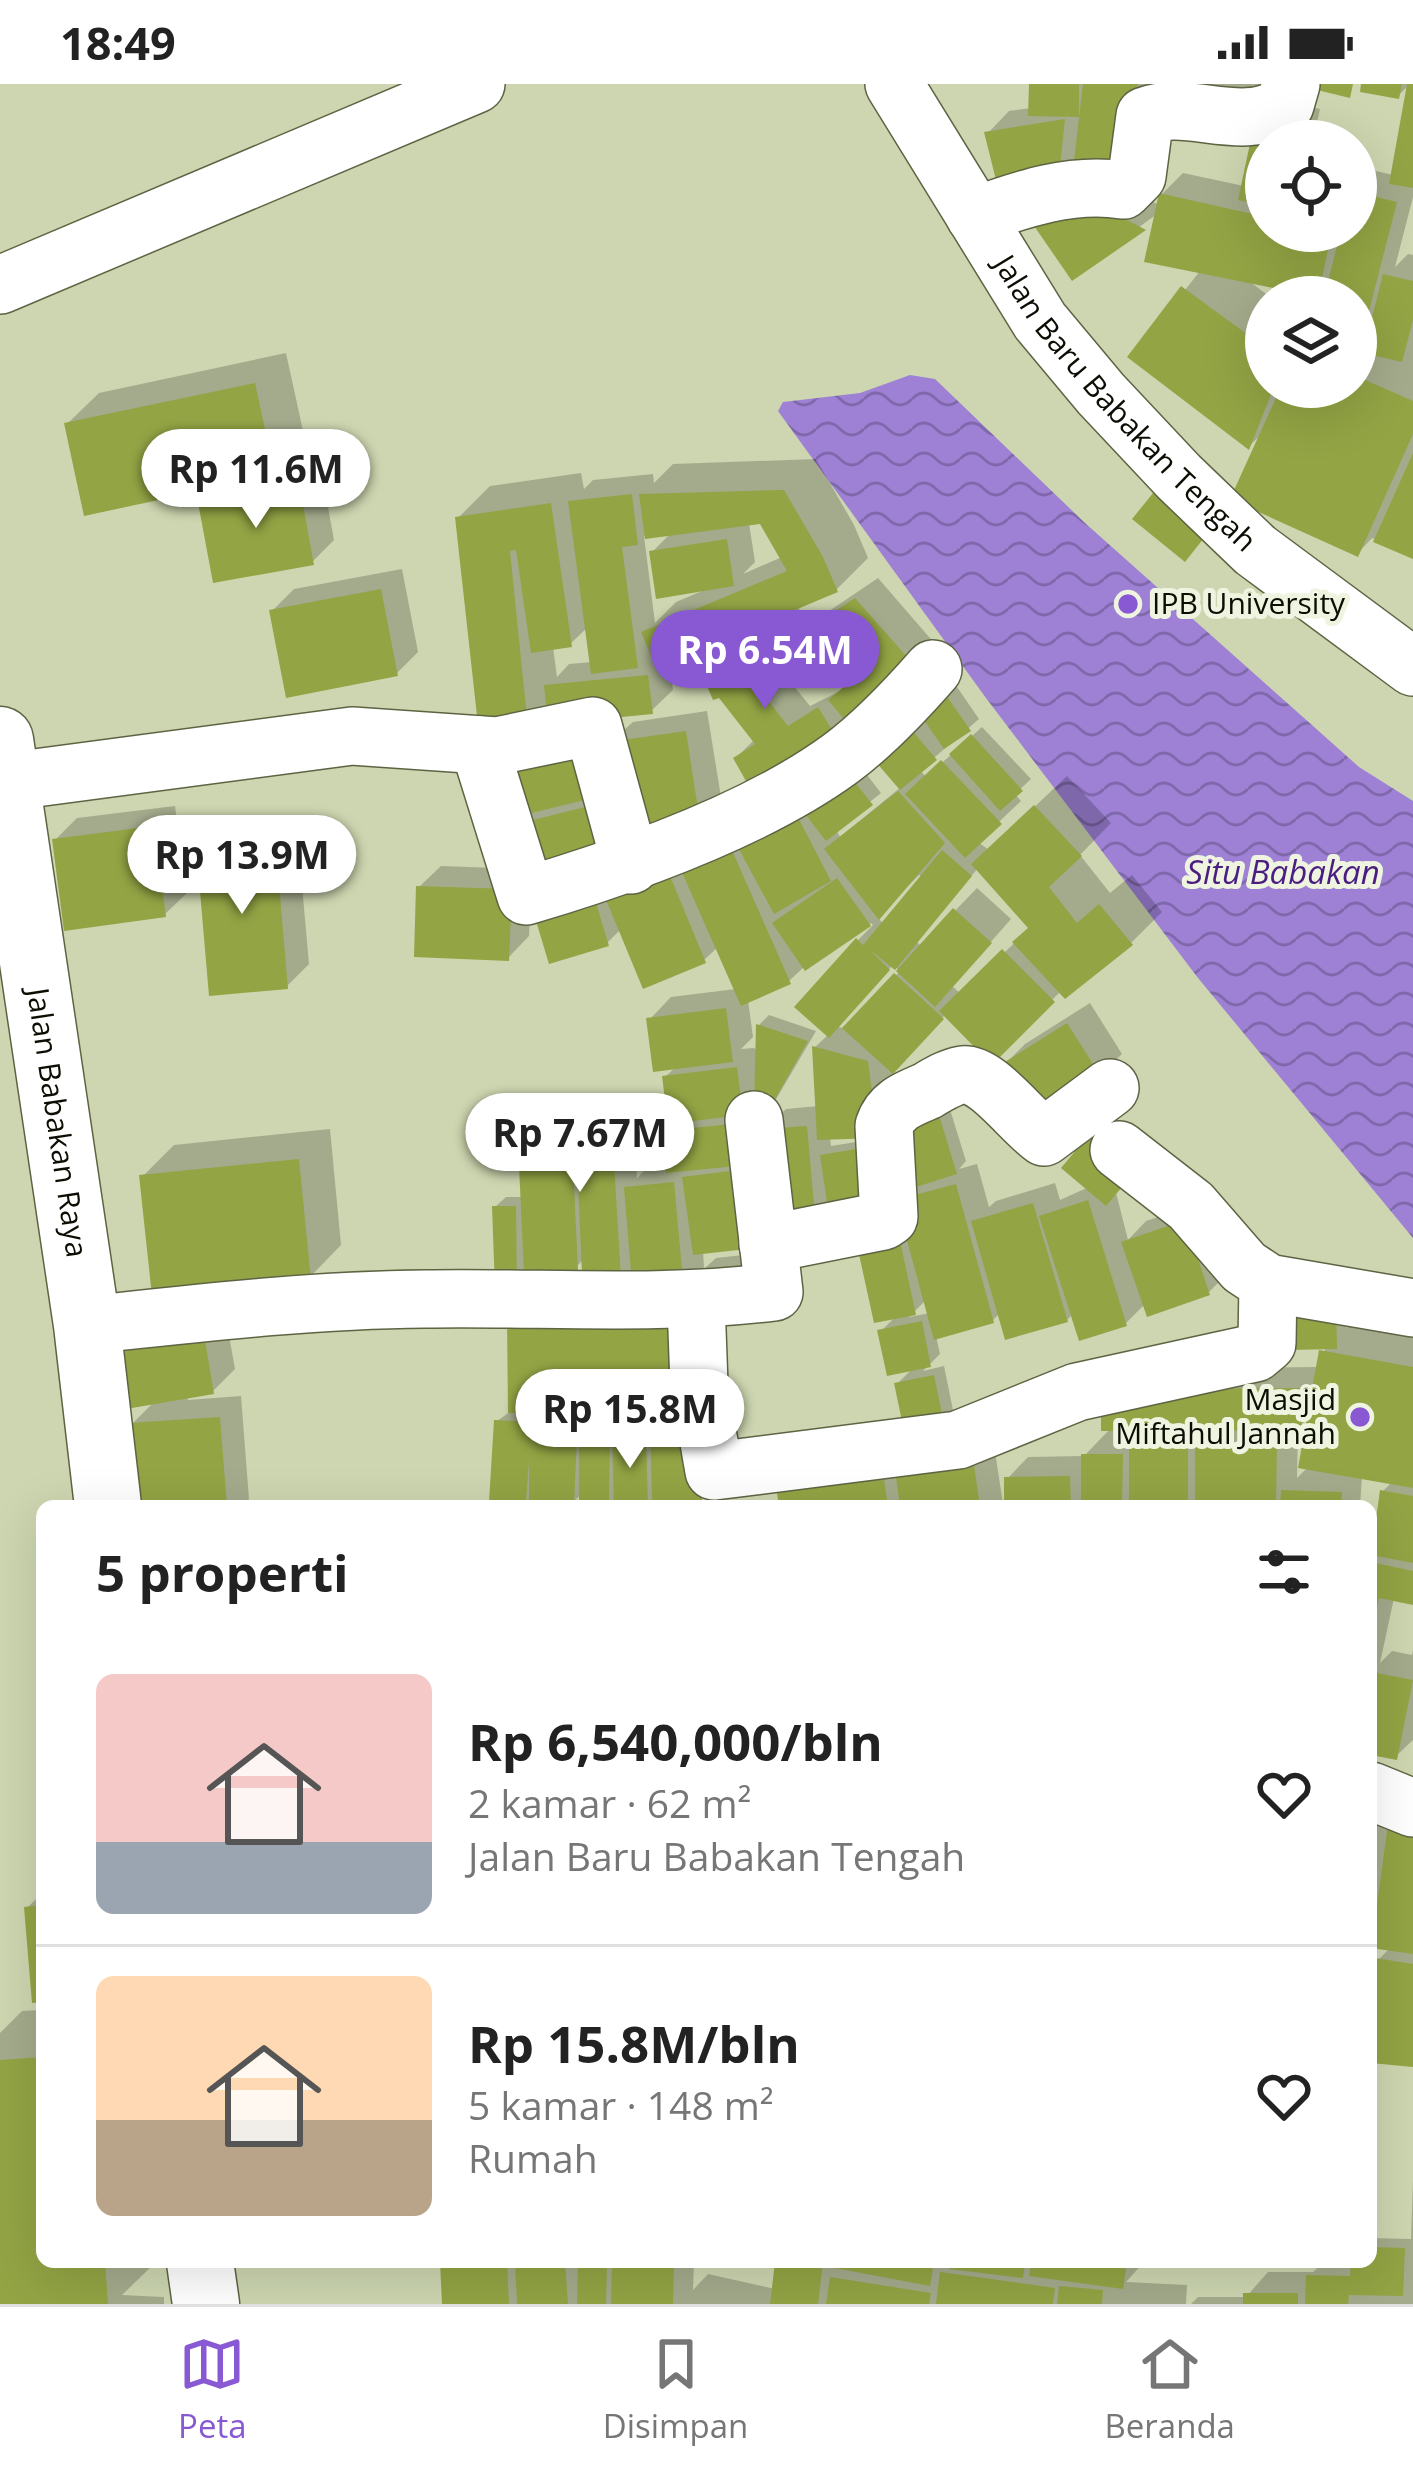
<!DOCTYPE html>
<html lang="id">
<head>
<meta charset="utf-8">
<style>
  :root { --surface:#fff; --page:#f2f2f2; --text:#222; --muted:#767676; --line:#e0e0e0; --accent:#8959d3 }
  body { margin:0; font-family:"Open Sans",sans-serif; background:var(--page); color:var(--text); height:100vh; display:flex; flex-direction:column; font-size:45px; white-space:nowrap }
  * { box-sizing:border-box; margin:0 }
  p { font-size:39px; color:var(--muted) }
  .icon { flex:none; width:66px; height:66px; fill:none; stroke:currentColor; stroke-width:2; stroke-linecap:round; stroke-linejoin:round }
  .map { position:relative; flex:1; overflow:hidden }
  .panel { position:absolute; left:36px; top:1416px; width:1341px; height:768px; display:flex; flex-direction:column; background:var(--surface); border-radius:18px; box-shadow:0 12px 48px #0002 }
  .panel>* { flex:none }
  .controls { position:absolute; left:1245px; top:36px; display:grid; gap:24px }
  .controls a { display:grid; place-items:center; width:132px; height:132px; border-radius:50%; background:var(--surface); box-shadow:0 12px 48px #0002; font-size:60px }
  .price { position:absolute; translate:-50% -102px; padding:0 27px; border-radius:42px; background:#fff; color:#222; font-size:39px; line-height:78px; filter:drop-shadow(0 3px 6px #0008) }
  .price::after { content:''; position:absolute; left:50%; top:72px; width:36px; height:27px; margin-left:-18px; background:inherit; clip-path:polygon(0 0,100% 0,50% 100%) }
  .price.active { background:var(--accent); color:#fff }
  ul { padding:0; list-style:none }
  li { display:flex; align-items:center; gap:36px; height:300px; padding:0 60px }
  li+li { border-top:3px solid var(--line) }
  li span { display:grid; place-items:center; flex:none; width:336px; height:240px; border-radius:18px; color:#555 }
  li>.icon { margin-inline-start:auto }
  span .icon { width:144px; height:144px; fill:#fffc; stroke-width:1 }
  li b { font-size:51px }
  h2 { display:flex; justify-content:space-between; align-items:center; height:144px; padding:0 60px; font-size:51px }
  .status { display:flex; justify-content:space-between; align-items:center; height:84px; padding:0 60px; background:var(--surface); direction:ltr }
  .status svg { height:33px; fill:currentColor }
  .menu { display:flex; justify-content:space-around; align-items:center; height:168px; border-top:3px solid var(--line); background:var(--surface); font-size:33px; color:var(--muted) }
  .menu a { display:grid; justify-items:center; gap:6px }
  .menu .active { color:var(--accent) }
  .map>svg:first-child { display:block }
  .water { fill:url(#water-waves) }
  .shadow { fill:#0003; fill-rule:evenodd }
  .building { fill:#92a444 }
  .lines { fill:none; stroke-linecap:round; stroke-linejoin:round }
  .minor-casing { stroke:#5d6443; stroke-width:60 }
  .tertiary-casing { stroke:#5d6443; stroke-width:69 }
  .minor { stroke:#fff; stroke-width:57 }
  .tertiary { stroke:#fff; stroke-width:66 }
  .poi-dot { fill:#8959d3; stroke:#eff4e1; stroke-width:4.5 }
  .labels { text-anchor:middle; stroke-width:10; stroke-linejoin:round; paint-order:stroke }
  .street-label { font-size:30px; fill:#0b0e03; stroke:#eff4e1 }
  .poi-label { font-size:30px; fill:#0b0e03; stroke:#eff4e1; text-anchor:start }
  .water-label { font-size:33px; font-style:italic; fill:#4a1e81; stroke:#eff4e1 }
</style>
</head>
<body>
<div class="status"><b>18:49</b><svg viewBox="0 0 49 12"><path d="M0 12V9h3v3zM5 12V6h3v6zM10 12V3h3v9zM15 12V0h3v12zM26 1h20v11H26zM47 4h2v5h-2z"/></svg></div>
<div class="map">
<svg width="1413" height="2220" viewBox="0 0 1413 2220">
  <defs>
    <pattern id="water-waves" width="16" height="10" patternUnits="userSpaceOnUse" patternTransform="scale(3)"><rect width="16" height="10" fill="#9e81d5"/><path d="M0 5q4-4 8 0t8 0" fill="none" stroke="#7f68ab"/></pattern>
  </defs>
  <rect width="100%" height="100%" fill="#cdd6b0"/>
  <path class="water" d="M910,291L935,295L1085,439L1322,650L1359,683L1413,717V1154L1198,894L986,614L778,327L783,318L860,309Z"/>
  <path class="shadow" d="M1032,0H1287L1274,15L1320,25L1313,57H1266V147H1356V106L1376,87L1393,91L1410,0L1398,12L1365,0H1413V113L1395,183L1408,170L1413,171V472L1372,454L1358,469L1237,415L1185,474L1233,416L1263,349L1249,362L1132,273L1200,187L1157,130L1072,192L1056,100L988,49L1009,27L1031,24ZM1212,16L1258,38L1244,102L1183,89L1161,111L1159,121L1121,101ZM1249,197L1316,212L1331,197L1327,213H1356V303H1266V213H1270Z
    M286,269L305,356L280,381L319,374L334,456L312,478L200,414L213,401L67,340L99,309Z
    M816,375L854,441L868,474L836,506L798,522L807,542L878,494L942,568L861,637L736,674L755,655L700,578L725,552L669,575L673,606L651,627L549,619L527,641L458,434L490,402L581,389L584,405L593,396L653,390L654,399L673,380ZM761,437L782,473L743,490L755,478L749,439ZM671,449L652,468L702,507L676,518L655,539L644,452ZM588,543L592,578L569,580L557,593L553,563L570,560ZM851,566L865,584L842,606L810,622L780,585L799,573Z
    M402,485L418,568L397,589L272,527L294,505Z
    M957,603L979,635L920,686L926,693L982,643L1031,695L1015,710L1021,717L978,758L989,766L1067,692L1111,739L1080,771L1110,809L1132,791L1162,828L1131,859L1061,907L992,976L946,930L893,986L898,1029L886,1111L703,1167L704,1183L683,1205L708,1213L705,1184L716,1174L743,1171L744,1196L734,1207L653,1422H617V1414L608,1422H581L582,1410L573,1418H557L558,1422H497L503,1416L497,1337L511,1327L586,1213L584,1175L576,1183L526,1185L516,1202L495,1123L506,1113H523L522,1084L531,1075L494,1052L515,1031L633,1025L637,1094L649,1082L669,1080L665,1048L677,1036L665,993L677,982L650,935L671,913L736,905L718,863L704,876L621,845L607,859L537,828L854,674L881,709L836,745L840,753L901,703L867,662ZM978,784L1031,843L961,910L952,902L1011,835L977,804L921,862L917,858ZM919,791L923,794L884,840L877,833ZM871,839L873,841L858,856L828,951L815,963L818,1022L786,1025L765,1046L763,1029L775,1017L816,947L769,931L759,941V968L754,964L741,965L753,953L748,916L789,897L805,882ZM893,881L900,887L846,945L836,942ZM830,1053L875,1055L831,1062ZM619,1325H665L653,1342L626,1343L619,1350ZM541,1326H598L582,1343H539Z
    M707,627L721,713L532,789L529,852L508,874L419,803L441,782L526,785L516,742L633,638Z
    M175,722L187,809L165,830L55,756L77,734Z
    M296,734L309,880L287,902L199,762L221,741Z
    M1090,919L1122,970L1100,991L1004,981L1025,960Z
    M948,1019L966,1077L959,1085L977,1080L989,1123L996,1117L1055,1099L1060,1116L1089,1103L1065,1084L1100,1045L1128,1156L1146,1137L1206,1117L1230,1187L1208,1209L1146,1219L1126,1239L1074,1229L1067,1236L1000,1229L992,1237L936,1252L940,1270L923,1287L944,1282L953,1326L943,1336L897,1300L914,1283L881,1247L896,1232L900,1041ZM926,1216L930,1229L909,1233Z
    M330,1045L341,1161L310,1193L143,1092L174,1061Z
    M1345,1211L1346,1244L1362,1228L1413,1237V1518L1394,1514L1380,1579L1392,1567L1412,1571L1413,1566V1656L1396,1672L1371,1668V1456L1383,1407L1392,1398L1362,1392L1360,1422H903L902,1418L899,1422H782L991,1341L1003,1420L1007,1419V1395L1028,1373L1084,1372L1111,1344L1126,1285L1319,1283ZM1310,1333L1308,1383L1297,1394L1298,1343Z
    M223,1218L235,1285L213,1307L187,1311L188,1316L241,1312L249,1415L242,1422H138L132,1340L155,1317Z
    M1413,1707V1980L1371,1976L1378,1876L1390,1864L1375,1844L1371,1849V1724Z
    M42,1809V1915L27,1824Z
    M42,1926V2178H156L122,2211L164,2213V2220H0V1949L22,1927Z
    M1413,2096V2220H1191L1198,2213H1246L1268,2188H1313L1324,2178H1371V2154L1411,2155Z
    M443,2178H694L693,2206L708,2190L775,2205L778,2178H1144L1126,2198L1187,2201L1186,2220H445Z"/>
  <path class="building" d="M1029,0H1079V33L1028,32Z
    M1083,0H1138L1126,101L1072,94Z
    M1309,0H1353L1350,14L1309,4Z
    M1361,0H1402L1399,15L1360,8Z
    M1407,0H1413V104L1389,100Z
    M1065,35L1058,102L1001,116L984,48Z
    M1255,36L1300,46L1297,57H1266V122L1238,116Z
    M1356,108L1397,118L1358,270L1356,213H1324L1341,147H1356Z
    M1159,109L1266,133V147H1332L1318,213L1144,178Z
    M1080,111L1146,146L1072,197L1030,136Z
    M1383,190L1413,197V236L1402,278L1363,269Z
    M1181,202L1266,264V303H1274L1249,366L1127,273Z
    M1356,292L1413,317V350L1358,473L1230,415L1281,303H1356Z
    M255,299L275,391L84,432L64,339Z
    M1413,369V475L1373,458Z
    M298,394L314,481L213,499L197,413Z
    M1162,398L1215,440L1185,478L1132,435Z
    M784,406L823,473L838,508L656,584L641,548L787,487L760,440L645,455L639,410Z
    M632,410L638,461L622,463L638,584L591,590L568,417Z
    M551,419L572,563L531,569L516,466L510,467L528,644L479,650L455,433Z
    M727,455L734,502L656,515L649,467Z
    M381,505L398,592L286,614L269,526Z
    M855,514L923,591L854,647L828,616L863,587L850,570L810,596L786,559Z
    M777,543L794,582L754,599L788,642L818,623L842,662L755,713L733,674L755,660L719,614L713,616L696,577Z
    M648,591L653,630L548,640L544,601Z
    M946,611L971,647L944,665L919,629Z
    M899,631L937,676L900,706L862,662Z
    M686,647L700,738L629,757L608,658Z
    M971,650L1023,707L1000,727L949,670Z
    M590,651L605,711L511,734L496,675Z
    M941,676L1002,740L965,774L905,710Z
    M842,682L873,721L826,757L795,717Z
    M898,707L945,759L879,836L824,765Z
    M605,718L618,771L525,793L513,741Z
    M1034,721L1082,772L1049,803L1077,839L1099,820L1133,861L1065,915L1012,858L1028,844L971,780Z
    M793,724L831,797L774,830L734,756Z
    M154,742L166,833L64,847L52,755Z
    M723,746L791,900L741,922L673,768Z
    M275,754L288,905L209,912L196,761Z
    M942,766L972,792L895,886L869,865L890,886L829,954L794,923L856,854L863,861Z
    M665,780L706,879L643,905L602,806Z
    M837,794L871,842L805,887L772,839Z
    M416,802L512,805L509,877L414,873Z
    M593,809L609,862L549,880L533,827Z
    M953,824L992,859L935,923L896,887Z
    M1002,865L1055,918L992,981L939,927Z
    M894,889L944,935L893,990L842,944Z
    M726,924L733,978L653,988L646,934Z
    M1067,939L1102,994L1036,1035L1000,981Z
    M756,940L808,957L766,1031L754,1026Z
    M812,962L868,977L878,1054L817,1056Z
    M737,983L743,1031L668,1040L662,992Z
    M938,1028L957,1090L916,1103L896,1040Z
    M741,1039L746,1081L666,1089L662,1047Z
    M807,1042L816,1143L772,1148L761,1045Z
    M612,1045L622,1211L583,1213L577,1076L491,1080L490,1051Z
    M1087,1053L1133,1090L1106,1122L1061,1084Z
    M868,1063L877,1124L829,1132L820,1071Z
    M299,1075L311,1196L152,1212L139,1091Z
    M573,1080L578,1186L524,1188L519,1082Z
    M746,1085L756,1164L693,1171L682,1093Z
    M674,1098L684,1208L633,1212L624,1103Z
    M956,1100L994,1239L934,1256L896,1116Z
    M1088,1116L1127,1242L1079,1257L1039,1132Z
    M1033,1119L1068,1238L1005,1256L971,1137Z
    M492,1122H516L517,1205H495Z
    M1185,1136L1210,1211L1147,1233L1121,1158Z
    M897,1143L916,1231L874,1239L855,1152Z
    M1336,1219L1337,1265L1288,1266L1276,1227Z
    M688,1233L689,1328L508,1329L507,1234Z
    M922,1237L931,1283L887,1292L877,1246Z
    M202,1238L214,1310L120,1326L108,1253Z
    M1319,1266L1413,1283V1404L1298,1384Z
    M934,1291L944,1339L904,1347L894,1299Z
    M1301,1304L1302,1346L1101,1347V1305Z
    M220,1333L227,1422H135L129,1339Z
    M700,1335L702,1416L652,1417L650,1336Z
    M494,1336L531,1338V1352L577,1353L574,1421L529,1420V1376L526,1420L489,1418Z
    M579,1339H610L609,1422H579Z
    M646,1351L648,1422H614L612,1352Z
    M1129,1359H1188V1422H1129Z
    M1195,1360H1277L1276,1422H1195Z
    M971,1361L980,1422H900L893,1373Z
    M1081,1370H1123L1122,1422H1081Z
    M881,1375L888,1422H779L774,1390Z
    M1070,1392L1071,1422H1004V1393Z
    M1281,1406L1342,1408L1341,1422H1280Z
    M1380,1406L1413,1412V1479L1371,1471Z
    M1371,1478L1413,1487V1521L1379,1514L1373,1542Z
    M1371,1588L1413,1596L1397,1676L1371,1671Z
    M1390,1726L1413,1734V1870L1371,1864Z
    M42,1821V1918L32,1919L24,1823Z
    M1375,1874L1413,1880V1983L1371,1979Z
    M42,1973V2178H105L108,2220H0V1976Z
    M1371,2163L1405,2164L1403,2212L1349,2211L1348,2220H1305L1306,2191L1350,2192L1351,2178H1371Z
    M440,2178H507L509,2220H442Z
    M515,2178H565L568,2220H517Z
    M578,2178L607,2181L606,2220H577Z
    M612,2178H674L673,2220H611Z
    M775,2178H823L818,2220H770Z
    M836,2178H934L930,2202L835,2184Z
    M950,2178H1025L1023,2194L949,2185Z
    M1031,2178H1127L1123,2205L1029,2192Z
    M940,2188L1055,2204L1053,2220H936Z
    M830,2193L931,2209L929,2220H826Z
    M1059,2202L1103,2206L1102,2220H1057Z
    M1243,2209H1298V2220H1243Z"/>
  <g class="lines">
    <defs>
      <g id="minor">
        <path id="s1" d="M894,0L1040,237L1101,310L1179,393L1255,466L1413,583"/>
        <path d="M975,132C1022,115 1072,98 1123,106L1137,92L1145,32C1188,15 1242,50 1285,21L1291,0"/>
        <path d="M0,201L476,0"/>
        <path d="M479,661L526,812C627,782 755,737 840,675C874,650 905,617 933,585"/>
        <path d="M5,698L352,652L497,662L593,642L631,781"/>
        <path d="M1119,1066L1191,1122L1244,1183L1268,1199L1413,1224"/>
        <path d="M768,1160L883,1137L889,1133L884,1042C891,1021 908,1015 927,1007C937,1001 950,993 962,991C986,987 1023,1039 1044,1053L1110,1004"/>
        <path d="M696,1218L699,1301L714,1387L958,1356L1077,1308L1255,1269L1267,1259L1268,1199"/>
        <path d="M87,1241C200,1229 312,1216 425,1215C542,1213 658,1222 774,1208L754,1036"/>
        <path d="M1371,1707L1413,1724"/>
      </g>
      <g id="tertiary">
        <path id="s2" d="M0,656L87,1241L108,1422"/>
        <path d="M200,2178L206,2220"/>
      </g>
    </defs>
    <use href="#minor" class="minor-casing"/>
    <use href="#tertiary" class="tertiary-casing"/>
    <use href="#minor" class="minor"/>
    <use href="#tertiary" class="tertiary"/>
  </g>
  <g class="poi-dot">
    <circle cx="1128" cy="520" r="12"/>
    <circle cx="1360" cy="1333" r="12"/>
  </g>
  <g class="labels">
    <g class="street-label">
      <text dy="10" stroke="none"><textPath href="#s1" startOffset="396">Jalan Baru Babakan Tengah</textPath></text>
      <text dy="10" stroke="none"><textPath href="#s2" startOffset="387">Jalan Babakan Raya</textPath></text>
    </g>
    <g class="poi-label">
      <text x="1152" y="530">IPB University</text>
      <text x="1336" y="1326" text-anchor="end">Masjid<tspan x="1336" dy="34">Miftahul Jannah</tspan></text>
    </g>
    <g class="water-label">
      <text x="1283" y="800">Situ Babakan</text>
    </g>
  </g>
</svg>
<div class="controls">
<a><svg class="icon" aria-label="locate" viewBox="0 0 24 24"><circle cx="12" cy="12" r="6"/><path d="M12 2v4M12 18v4M2 12h4M18 12h4"/></svg></a>
<a><svg class="icon" aria-label="layers" viewBox="0 0 24 24"><path d="M12 4l9 5-9 5-9-5zM3 14l9 5 9-5"/></svg></a>
</div>
<b class="price" style="left:256px;top:447px">Rp 11.6M</b>
<b class="price active" style="left:765px;top:628px">Rp 6.54M</b>
<b class="price" style="left:242px;top:833px">Rp 13.9M</b>
<b class="price" style="left:580px;top:1111px">Rp 7.67M</b>
<b class="price" style="left:630px;top:1387px">Rp 15.8M</b>
<section class="panel">
<h2>5 properti<svg class="icon" aria-label="filters" viewBox="0 0 24 24"><path d="M4 7h16M4 17h16"/><circle cx="9" cy="7" r="2"/><circle cx="15" cy="17" r="2"/></svg></h2>
<ul>
<li><span style="background:linear-gradient(#f6c9c9 70%,#9aa5b1 0)"><svg class="icon" aria-label="home" viewBox="0 0 24 24"><path d="M3 11l9-7 9 7M6 9v11h12V9"/></svg></span><div><b>Rp 6,540,000/bln</b><p>2 kamar · 62 m²</p><p>Jalan Baru Babakan Tengah</p></div><svg class="icon" aria-label="heart" viewBox="0 0 24 24"><path d="M12 20l-8-8c-3-5 5-10 8-4 3-6 11-1 8 4z"/></svg></li>
<li><span style="background:linear-gradient(#ffd9b3 60%,#b9a48a 0)"><svg class="icon" aria-label="home" viewBox="0 0 24 24"><path d="M3 11l9-7 9 7M6 9v11h12V9"/></svg></span><div><b>Rp 15.8M/bln</b><p>5 kamar · 148 m²</p><p>Rumah</p></div><svg class="icon" aria-label="heart" viewBox="0 0 24 24"><path d="M12 20l-8-8c-3-5 5-10 8-4 3-6 11-1 8 4z"/></svg></li>
</ul>
</section>
</div>
<nav class="menu">
<a class="active"><svg class="icon" aria-label="map" viewBox="0 0 24 24"><path d="M3 6l6-2 6 2 6-2v14l-6 2-6-2-6 2zM9 4v14M15 6v14"/></svg>Peta</a>
<a><svg class="icon" aria-label="saved" viewBox="0 0 24 24"><path d="M7 4h10v16l-5-4-5 4z"/></svg>Disimpan</a>
<a><svg class="icon" aria-label="home" viewBox="0 0 24 24"><path d="M3 11l9-7 9 7M6 9v11h12V9"/></svg>Beranda</a>
</nav>
</body>
</html>
